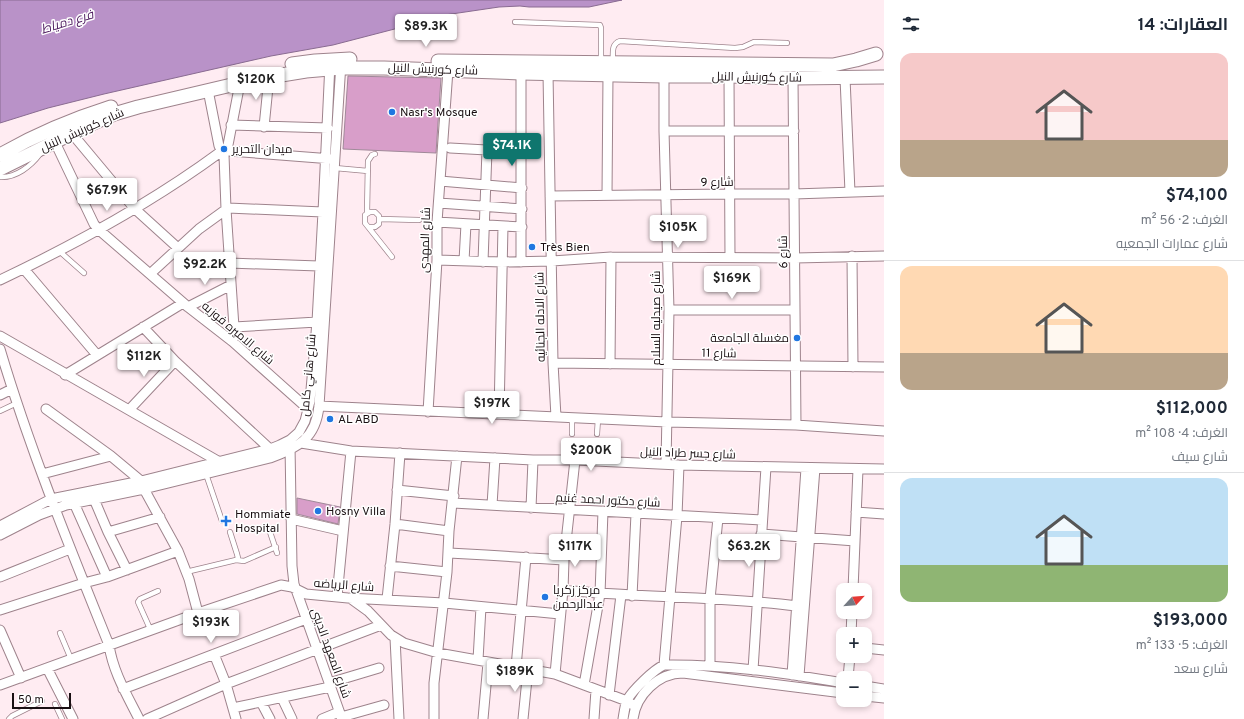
<!DOCTYPE html>
<html lang="ar">
<head>
<meta charset="utf-8">
<style>
  :root { --surface:#fff; --page:#f6f6f7; --text:#1f2937; --muted:#747a83; --line:#e0e1e3; --accent:#0f766e }
  body { margin:0; font-family:Overpass,Cairo,sans-serif; background:var(--page); color:var(--text); direction:rtl; height:100vh; display:flex; flex-direction:column; font-size:15px; white-space:nowrap }
  * { box-sizing:border-box; margin:0 }
  p { font-size:13px; color:var(--muted) }
  .icon { flex:none; width:22px; height:22px; fill:none; stroke:currentColor; stroke-width:2; stroke-linecap:round; stroke-linejoin:round }
  .map { position:relative; flex:1; overflow:hidden; direction:ltr }
  .side { display:flex; flex-direction:column; background:var(--surface); width:360px }
  .side>* { flex:none }
  .needle { width:26px; rotate:64deg }
  .fabs { position:absolute; left:836px; top:583px; display:grid; gap:8px }
  .fabs a { display:grid; place-items:center; width:36px; height:36px; border-radius:8px; background:var(--surface); box-shadow:0 2px 6px #0003; font-size:20px }
  .scale { position:absolute; left:12px; bottom:10px; width:59px; box-sizing:border-box; padding-left:4px; border:2px solid #190f12; border-top:0; font-size:11px; line-height:14px; white-space:nowrap; color:#190f12; -webkit-text-stroke:3px #fff; paint-order:stroke }
  .price { position:absolute; translate:-50% -34px; padding:0 9px; border-radius:4px; background:#fff; color:#222; font-size:13px; line-height:26px; filter:drop-shadow(0 1px 2px #0008) }
  .price::after { content:''; position:absolute; left:50%; top:24px; width:12px; height:9px; margin-left:-6px; background:inherit; clip-path:polygon(0 0,100% 0,50% 100%) }
  .price.current { background:var(--accent); color:#fff }
  ul { padding:0; list-style:none }
  li { display:grid; align-content:center; gap:8px; height:212px; padding:0 16px }
  li+li { border-top:1px solid var(--line) }
  li span { display:grid; place-items:center; height:124px; border-radius:12px; color:#555 }
  li>.icon { margin-inline-start:auto }
  span .icon { width:72px; height:72px; fill:#fffc; stroke-width:1 }
  li b { font-size:17px }
  h2 { display:flex; justify-content:space-between; align-items:center; height:48px; padding:0 16px; font-size:17px }
  main { display:flex; flex:1; min-height:0 }
  .map>svg:first-child { display:block }
  .water { fill:#b992c8; stroke:#896b91 }
  .building { fill:#d89ec9; stroke:#a08999 }
  .lines { fill:none; stroke-linecap:round; stroke-linejoin:round }
  .lane-casing { stroke:#9e838c; stroke-width:6 }
  .street-casing { stroke:#9e838c; stroke-width:11 }
  .secondary-casing { stroke:#9e838c; stroke-width:15 }
  .lane { stroke:#fff; stroke-width:4.5 }
  .street { stroke:#fff; stroke-width:9 }
  .secondary { stroke:#fff; stroke-width:13 }
  .poi-dot { fill:#2077e1; stroke:#fff; stroke-width:1.5 }
  .labels { text-anchor:middle; stroke-width:3; stroke-linejoin:round; paint-order:stroke }
  .street-label { font-size:12px; fill:#190f12; stroke:#fff }
  .poi-label { font-size:12px; fill:#190f12; stroke:#fff; text-anchor:start }
  .water-label { font-size:13px; font-style:italic; fill:#522163; stroke:#fff }
</style>
</head>
<body>
<main>
<section class="side">
<h2>العقارات: 14<svg class="icon" aria-label="filters" viewBox="0 0 24 24"><path d="M4 7h16M4 17h16"/><circle cx="9" cy="7" r="2"/><circle cx="15" cy="17" r="2"/></svg></h2>
<ul>
<li><span style="background:linear-gradient(#f6c9c9 70%,#b9a48a 0)"><svg class="icon" aria-label="home" viewBox="0 0 24 24"><path d="M3 11l9-7 9 7M6 9v11h12V9"/></svg></span><div><b>$74,100</b><p>الغرف: 2 · 56 m²</p><p>شارع عمارات الجمعيه</p></div></li>
<li><span style="background:linear-gradient(#ffd9b3 70%,#b9a48a 0)"><svg class="icon" aria-label="home" viewBox="0 0 24 24"><path d="M3 11l9-7 9 7M6 9v11h12V9"/></svg></span><div><b>$112,000</b><p>الغرف: 4 · 108 m²</p><p>شارع سيف</p></div></li>
<li><span style="background:linear-gradient(#bfe0f5 70%,#8fb573 0)"><svg class="icon" aria-label="home" viewBox="0 0 24 24"><path d="M3 11l9-7 9 7M6 9v11h12V9"/></svg></span><div><b>$193,000</b><p>الغرف: 5 · 133 m²</p><p>شارع سعد</p></div></li>
</ul>
</section>
<div class="map">
<svg width="884" height="719" viewBox="0 0 884 719">
  <rect width="100%" height="100%" fill="#ffecf2"/>
  <path class="water" d="M0,0H622L589,7H529L520,6L499,7L438,16L410,25L333,45L271,56L104,94L48,108L0,123Z"/>
  <path class="building" d="M348,76L441,78L436,153L343,149Z
    M297,498L340,507L338,524L297,514Z"/>
  <g class="lines">
    <defs>
      <path id="lane" d="M515,22L600,25L601,28V61
        M613,61C613,53 611,44 620,41L735,48L743,47L754,42L787,43
        M335,168L368,171
        M0,177C16,178 31,166 40,154
        M367,213L368,161L372,155L375,154
        M380,219L419,220
        M369,227H375L379,224V216L375,212H370L365,215V223L392,257
        M58,250L84,273
        M0,411L17,403
        M572,434V418
        M597,434L598,419
        M206,474L222,521
        M270,532L277,553
        M236,560L244,561L276,547
        M186,572L236,560L238,558L237,554L230,532
        M151,631L138,602L140,599L158,591
        M60,633L71,659
        M55,704L62,719
        M9,719L12,716L42,701"/>
      <path id="street" d="M548,73L553,363L556,417
        M664,76V131L669,310L666,464
        M729,76L730,257
        M793,78L796,425
        M845,78L850,192
        M208,90L219,146
        M231,125L328,128
        M264,127L269,77
        M69,130L135,209L178,248
        M664,131H794
        M53,138L94,224L98,229L188,307L233,342L308,409
        M228,145L240,83
        M450,148L522,152
        M229,151L332,159
        M224,155L226,209L234,327L233,342
        M440,181L522,188
        M607,195L608,75
        M550,196L730,194H794L884,191
        M439,203L522,209
        M437,222L522,227
        M852,256L853,367
        M437,260L502,262L552,261L611,257L795,258L884,256
        M464,261L466,224
        M483,262L487,150
        M521,262V73
        M229,263L319,266
        M24,269L97,355
        M150,274L199,229L228,208L323,212
        M0,280C76,244 151,203 219,153
        M188,307L231,285
        M669,310H795
        M143,327L175,361L270,449
        M234,327L317,322
        M0,336L223,464
        M0,349C30,450 70,548 109,645C113,672 127,695 139,719
        M553,363L884,367
        M610,364L611,257
        M65,375L183,303
        M0,395L12,389
        M319,406L667,422L796,425L884,431
        M46,409L111,456L141,481
        M129,410L175,361
        M428,412L437,260V222L448,70
        M499,414L503,226
        M301,443L351,451L533,460H575L679,465L884,469
        M290,445L292,566L294,584L342,719
        M42,474L111,456
        M144,489L178,551L189,579L198,613
        M397,490L454,496
        M94,499L108,532L127,570
        M74,503L107,577
        M453,503L762,520
        M492,505L495,458
        M531,508L533,460
        M856,512L884,514
        M291,519L343,531
        M395,524L449,531
        M0,526L51,499L141,481L270,449L280,445L290,440L299,432L305,421L310,401L317,322L323,212L330,63
        M108,532L160,517
        M761,534L855,541
        M0,535L39,515L66,505L144,489L270,458C298,448 316,438 319,406L341,63
        M449,553L486,555L564,560
        M390,566L447,572
        M0,577L70,549
        M563,590C641,598 720,596 797,606
        M853,590L858,469
        M632,596L636,514
        M337,597L351,451
        M350,598L368,611L391,635L404,643L438,653L555,674L627,701L636,707
        M387,599L395,524L400,453
        M0,610L84,583L107,577L178,551
        M0,630L21,678
        M851,634L852,612
        M395,638L399,719
        M865,648L884,650
        M214,654L226,684L236,719
        M478,660L481,607
        M664,665L677,516L679,465
        M710,665V599L718,518
        M516,667L526,557
        M47,668L73,719
        M753,670L766,467
        M555,674L563,590L564,560L575,460
        M792,675L806,468
        M799,676L815,468
        M848,678L850,656
        M329,683L379,668
        M0,685L198,613L281,585L292,587L306,594L348,598L444,603L560,614
        M584,685L600,594L603,511
        M865,686L884,689
        M123,689L306,619
        M609,695L621,595
        M865,696L884,698
        M282,698L292,719
        M261,702L270,719
        M233,708L330,687
        M341,717L384,705
        M147,719L226,684L381,625
        M322,719L339,712
        M434,719V683L447,572L449,531L457,456
        M483,719L488,663
        M523,719L528,669
        M594,719L596,690
        M623,719C624,713 625,705 627,700C633,690 653,670 664,665C724,664 784,673 843,683
        M633,719C636,695 658,673 683,673L843,693"/>
      <path id="secondary" d="M438,61L833,65L856,60L876,54
        M292,64L315,61L350,59
        M0,155C35,135 73,119 111,107
        M0,169L91,124L114,114L138,107L240,83L269,77L306,71L341,68H384L521,73L664,76H729L793,78L883,77"/>
    </defs>
    <use href="#lane" class="lane-casing"/>
    <use href="#street" class="street-casing"/>
    <use href="#secondary" class="secondary-casing"/>
    <use href="#lane" class="lane"/>
    <use href="#street" class="street"/>
    <use href="#secondary" class="secondary"/>
  </g>
  <g class="poi-dot">
    <circle cx="392" cy="112" r="4"/>
    <circle cx="224" cy="149" r="4"/>
    <circle cx="532" cy="247" r="4"/>
    <circle cx="797" cy="338" r="4"/>
    <circle cx="330" cy="419" r="4"/>
    <circle cx="318" cy="511" r="4"/>
    <path d="M224 515h4v4h4v4h-4v4h-4v-4h-4v-4h4z"/>
    <circle cx="545" cy="597" r="4"/>
  </g>
  <g class="labels">
    <g class="street-label">
      <text transform="translate(433 69) rotate(2)" y="4">شارع كورنيش النيل</text>
      <text transform="translate(757 77) rotate(1)" y="4">شارع كورنيش النيل</text>
      <text transform="translate(82 130) rotate(-24)" y="4">شارع كورنيش النيل</text>
      <text transform="translate(717 182) rotate(-1)" y="4">شارع 9</text>
      <text transform="translate(425 240) rotate(-88)" y="4">شارع المهدى</text>
      <text transform="translate(783 252) rotate(-91)" y="4">شارع 6</text>
      <text transform="translate(540 317) rotate(-91)" y="4">شارع الادله الجنائيه</text>
      <text transform="translate(656 318) rotate(-90)" y="4">شارع صيدليه السلام</text>
      <text transform="translate(238 333) rotate(40)" y="4">شارع الاميره فوزيه</text>
      <text transform="translate(719 353) rotate(1)" y="4">شارع 11</text>
      <text transform="translate(308 375) rotate(-85)" y="4">شارع هاني كامل</text>
      <text transform="translate(688 453) rotate(2)" y="4">شارع جسر طراد النيل</text>
      <text transform="translate(608 500) rotate(3)" y="4">شارع دكتور احمد غنيم</text>
      <text transform="translate(344 585) rotate(4)" y="4">شارع الرياضه</text>
      <text transform="translate(331 653) rotate(70)" y="4">شارع المعهد الدينى</text>
    </g>
    <g class="poi-label">
      <text x="400" y="116">Nasr's Mosque</text>
      <text x="232" y="153">ميدان التحرير</text>
      <text x="540" y="251">Très Bien</text>
      <text x="789" y="342" text-anchor="end">مغسلة الجامعة</text>
      <text x="338" y="423">AL ABD</text>
      <text x="326" y="515">Hosny Villa</text>
      <text x="235" y="518">Hommiate<tspan x="235" dy="14">Hospital</tspan></text>
      <text x="553" y="594">مركز زكريا<tspan x="553" dy="14">عبدالرحمن</tspan></text>
    </g>
    <g class="water-label">
      <text transform="translate(67 21) rotate(-17)" y="5">فرع دمياط</text>
    </g>
  </g>
</svg>
<div class="fabs">
<a><svg class="needle" viewBox="-14 -14 28 28"><path d="M0-13l5 13h-10z" fill="#e53935"/><path d="M0 13l5-13h-10z" fill="#747a83"/></svg></a>
<a>+</a>
<a>−</a>
</div>
<div class="scale">50 m</div>
<b class="price" style="left:426px;top:48px">$89.3K</b>
<b class="price" style="left:256px;top:101px">$120K</b>
<b class="price current" style="left:512px;top:167px">$74.1K</b>
<b class="price" style="left:107px;top:212px">$67.9K</b>
<b class="price" style="left:678px;top:249px">$105K</b>
<b class="price" style="left:205px;top:286px">$92.2K</b>
<b class="price" style="left:732px;top:300px">$169K</b>
<b class="price" style="left:144px;top:378px">$112K</b>
<b class="price" style="left:492px;top:425px">$197K</b>
<b class="price" style="left:591px;top:472px">$200K</b>
<b class="price" style="left:575px;top:568px">$117K</b>
<b class="price" style="left:749px;top:568px">$63.2K</b>
<b class="price" style="left:211px;top:644px">$193K</b>
<b class="price" style="left:515px;top:693px">$189K</b>
</div>
</main>
</body>
</html>
